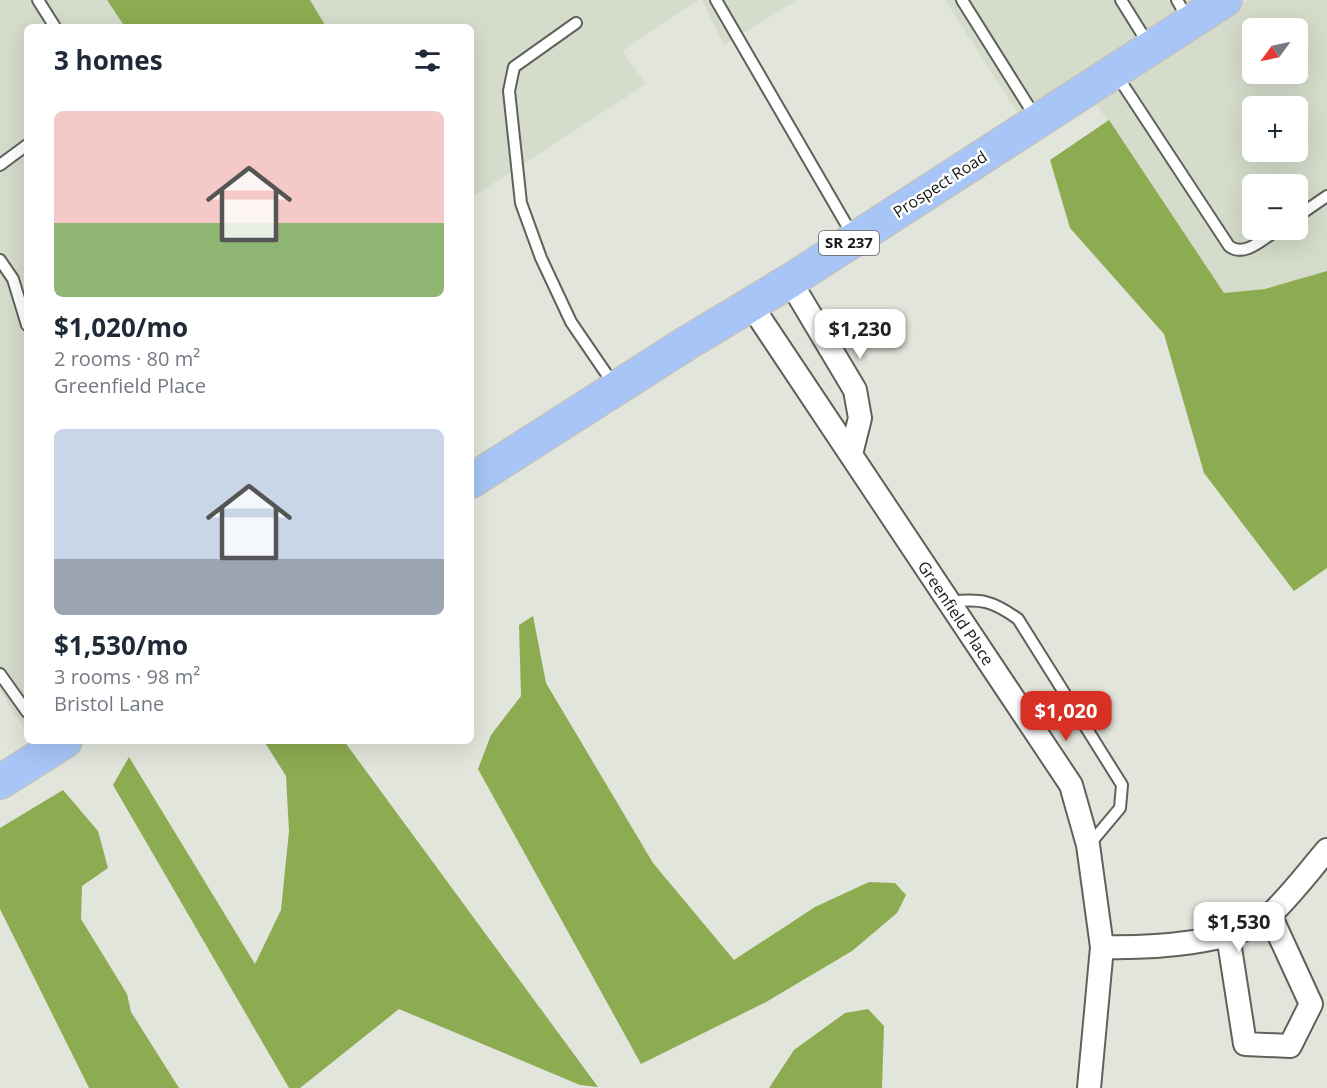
<!DOCTYPE html>
<html lang="en">
<head>
<meta charset="utf-8">
<style>
  :root { --surface:#fff; --page:#f6f6f7; --text:#1f2937; --muted:#747a83; --accent:#d93025 }
  body { margin:0; font-family:"Open Sans",sans-serif; background:var(--page); color:var(--text); height:100vh; display:flex; flex-direction:column; font-size:22px; white-space:nowrap }
  * { box-sizing:border-box; margin:0 }
  p { font-size:20px; color:var(--muted) }
  .icon { flex:none; width:33px; height:33px; fill:none; stroke:currentColor; stroke-width:2; stroke-linecap:round; stroke-linejoin:round }
  .map { position:relative; flex:1; overflow:hidden }
  .panel { position:absolute; left:24px; top:24px; width:450px; height:720px; display:flex; flex-direction:column; background:var(--surface); border-radius:9px; box-shadow:0 6px 24px #0002 }
  .panel>* { flex:none }
  .needle { width:39px; rotate:237deg }
  .buttons { position:absolute; left:1242px; top:18px; display:grid; gap:12px }
  .buttons a { display:grid; place-items:center; width:66px; height:66px; border-radius:9px; background:var(--surface); box-shadow:0 6px 24px #0002; font-size:30px }
  .price { position:absolute; translate:-50% -51px; padding:0 14px; border-radius:12px; background:#fff; color:#222; font-size:20px; line-height:39px; filter:drop-shadow(0 2px 3px #0008) }
  .price::after { content:''; position:absolute; left:50%; top:36px; width:18px; height:14px; margin-left:-9px; background:inherit; clip-path:polygon(0 0,100% 0,50% 100%) }
  .price.active { background:var(--accent); color:#fff }
  ul { padding:0; list-style:none }
  li { display:grid; align-content:center; gap:12px; height:318px; padding:0 30px }
  li span { display:grid; place-items:center; height:186px; border-radius:9px; color:#555 }
  li>.icon { margin-inline-start:auto }
  span .icon { width:108px; height:108px; fill:#fffc; stroke-width:1 }
  li b { font-size:26px }
  h2 { display:flex; justify-content:space-between; align-items:center; height:72px; padding:0 30px; font-size:26px }
  .map>svg:first-child { display:block }
  .built { fill:#d5dccb; fill-rule:evenodd }
  .forest { fill:#8dab51 }
  .lines { fill:none; stroke-linecap:round; stroke-linejoin:round }
  .service-casing { stroke:#5e6259; stroke-width:14 }
  .minor-casing { stroke:#5e6259; stroke-width:26 }
  .primary-casing { stroke:#c3c3c2; stroke-width:36 }
  .service { stroke:#fff; stroke-width:10 }
  .minor { stroke:#fff; stroke-width:22 }
  .primary { stroke:#a7c5f7; stroke-width:33 }
  .labels { text-anchor:middle; stroke-width:5; stroke-linejoin:round; paint-order:stroke }
  .shield { fill:#fff; stroke:#5d5e5b; stroke-width:1.5 }
  .shield-label { font-size:15px; font-weight:bold; fill:#171915 }
  .street-label { font-size:16px; fill:#171915; stroke:#fff }
</style>
</head>
<body>
<div class="map">
<svg width="1327" height="1088" viewBox="0 0 1327 1088">
  <rect width="100%" height="100%" fill="#e1e5db"/>
  <path class="built" d="M0,0H107L125,27H27V733L0,691Z
    M310,0H698L622,51L646,84L471,198V27H326Z
    M702,0H797L724,45Z
    M945,0H1202L1019,115Z
    M1248,0H1327V271L1265,289L1224,293L1095,102L1137,71ZM1252,28H1298V74H1252ZM1252,106H1298V152H1252ZM1252,184H1298V230H1252Z"/>
  <path class="forest" d="M107,0H310L325,25L125,27Z
    M1109,120L1224,293L1265,289L1327,271V568L1294,591L1204,473L1164,334L1070,228L1050,160Z
    M533,616L546,683L653,863L734,960L815,907L869,882L895,883L906,895L897,913L852,951L766,1002L641,1064L478,769L491,735L521,696L519,625Z
    M264,741H344L598,1087L580,1085L399,1009L300,1088H289L113,785L129,757L255,964L281,910L289,831L286,776Z
    M63,790L98,831L108,868L82,886L81,919L127,994L131,1012L179,1088H89L0,909V828Z
    M868,1009L884,1026L882,1088H769L794,1050L845,1013Z"/>
  <g class="lines">
    <defs>
      <path id="service" d="M38,0L55,27
        M716,0L853,236
        M962,0L1036,118
        M1121,0L1149,45
        M1177,0L1189,21
        M576,23L514,67L509,91L521,203L541,258L571,322L614,385
        M1116,74L1229,246C1244,258 1263,239 1277,230
        M0,165L27,145
        M1298,216L1327,196
        M0,260L13,279L27,325
        M950,602C981,598 993,601 1018,619L1122,785L1120,808L1089,845
        M0,674L27,712"/>
      <path id="minor" d="M790,281L855,390L860,418L851,454
        M751,305L1071,785L1088,845L1102,947L1089,1088
        M1228,935L1245,1044L1290,1046L1311,1004L1270,915
        M1102,947C1147,948 1237,945 1272,913C1292,894 1309,871 1327,850"/>
      <path id="primary" d="M471,481L687,343L790,281L1225,0
        M0,782L65,741"/>
    </defs>
    <use href="#service" class="service-casing"/>
    <use href="#minor" class="minor-casing"/>
    <use href="#primary" class="primary-casing"/>
    <use href="#service" class="service"/>
    <use href="#minor" class="minor"/>
    <use href="#primary" class="primary"/>
  </g>
  <g class="labels">
    <rect class="shield" x="819" y="231" width="60" height="24" rx="4.5"/>
    <g class="shield-label">
      <text x="849" y="248">SR 237</text>
    </g>
    <g class="street-label">
      <text transform="translate(940 184) rotate(-33)" y="6">Prospect Road</text>
      <text transform="translate(956 613) rotate(56)" y="6">Greenfield Place</text>
    </g>
  </g>
</svg>
<div class="buttons">
<a><svg class="needle" viewBox="-14 -14 28 28"><path d="M0-13l5 13h-10z" fill="#e53935"/><path d="M0 13l5-13h-10z" fill="#747a83"/></svg></a>
<a>+</a>
<a>−</a>
</div>
<b class="price" style="left:860px;top:360px">$1,230</b>
<b class="price active" style="left:1066px;top:742px">$1,020</b>
<b class="price" style="left:1239px;top:953px">$1,530</b>
<section class="panel">
<h2>3 homes<svg class="icon" aria-label="filters" viewBox="0 0 24 24"><path d="M4 7h16M4 17h16"/><circle cx="9" cy="7" r="2"/><circle cx="15" cy="17" r="2"/></svg></h2>
<ul>
<li><span style="background:linear-gradient(#f6c9c9 60%,#8fb573 0)"><svg class="icon" aria-label="home" viewBox="0 0 24 24"><path d="M3 11l9-7 9 7M6 9v11h12V9"/></svg></span><div><b>$1,020/mo</b><p>2 rooms · 80 m²</p><p>Greenfield Place</p></div></li>
<li><span style="background:linear-gradient(#c9d6e8 70%,#9aa5b1 0)"><svg class="icon" aria-label="home" viewBox="0 0 24 24"><path d="M3 11l9-7 9 7M6 9v11h12V9"/></svg></span><div><b>$1,530/mo</b><p>3 rooms · 98 m²</p><p>Bristol Lane</p></div></li>
</ul>
</section>
</div>
</body>
</html>
